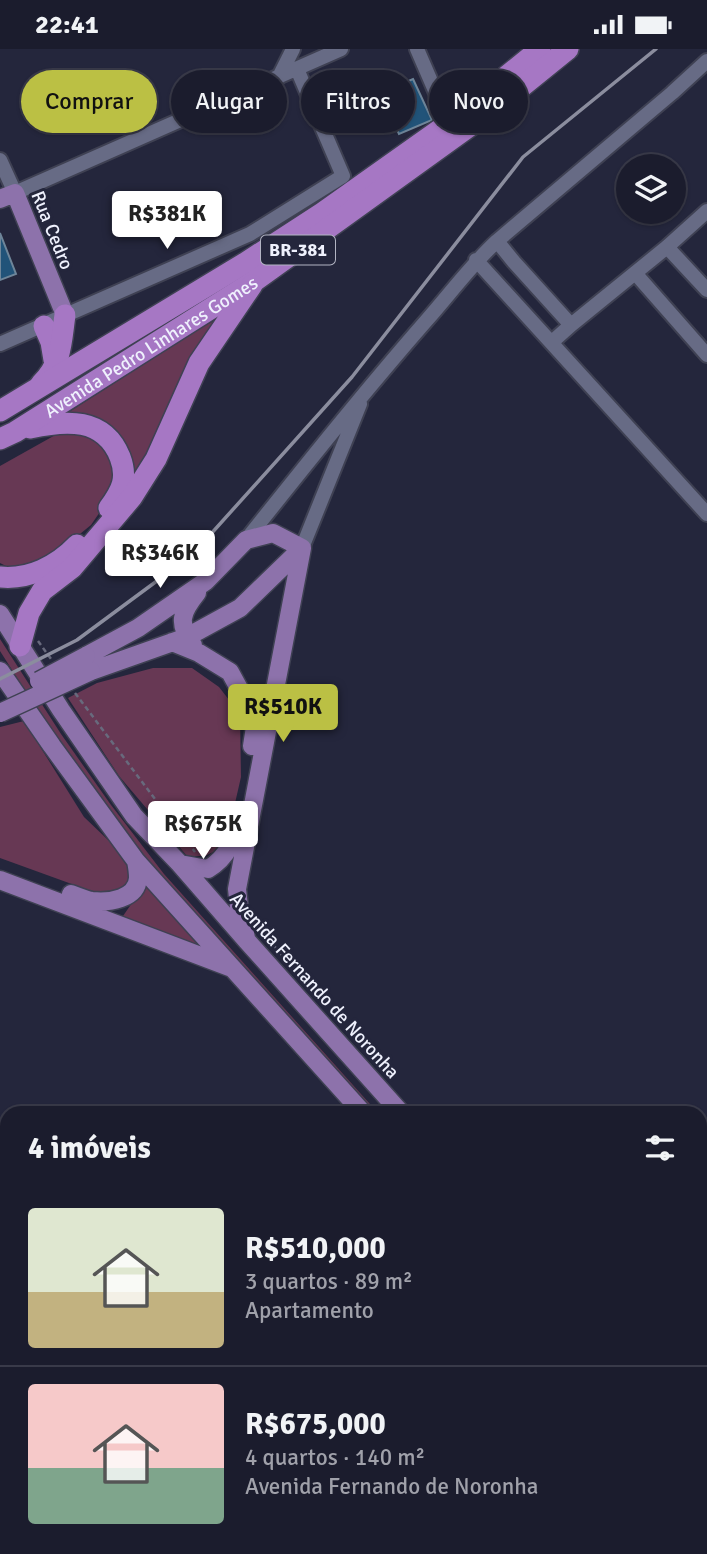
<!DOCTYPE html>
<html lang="pt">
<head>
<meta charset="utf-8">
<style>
  :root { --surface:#1b1c2d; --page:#282939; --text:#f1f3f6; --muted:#a0a1aa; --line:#393a49; --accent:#bbc044 }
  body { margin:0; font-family:Signika,sans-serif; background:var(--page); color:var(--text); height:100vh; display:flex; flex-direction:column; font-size:26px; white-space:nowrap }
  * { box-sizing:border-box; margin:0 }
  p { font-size:23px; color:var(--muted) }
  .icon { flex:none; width:38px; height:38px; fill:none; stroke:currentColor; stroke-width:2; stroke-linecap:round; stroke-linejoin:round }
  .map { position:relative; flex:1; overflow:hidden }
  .side { position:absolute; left:0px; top:1057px; width:707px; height:448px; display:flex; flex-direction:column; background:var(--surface); border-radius:21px 21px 0 0; box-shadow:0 2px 5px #0004,0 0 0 2px var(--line) }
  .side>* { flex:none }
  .banner { position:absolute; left:21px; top:21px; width:665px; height:63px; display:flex; gap:14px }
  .tools { position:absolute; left:616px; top:105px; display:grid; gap:14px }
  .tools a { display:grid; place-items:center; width:70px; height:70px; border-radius:50%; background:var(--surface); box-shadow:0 2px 5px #0004,0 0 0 2px var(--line); font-size:35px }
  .price { position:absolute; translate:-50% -60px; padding:0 16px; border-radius:7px; background:#fff; color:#222; font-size:23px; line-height:46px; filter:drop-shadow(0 2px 4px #0008) }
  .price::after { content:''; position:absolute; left:50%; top:42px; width:21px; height:16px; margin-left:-10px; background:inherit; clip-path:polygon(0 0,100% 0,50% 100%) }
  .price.active { background:var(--accent); color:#111 }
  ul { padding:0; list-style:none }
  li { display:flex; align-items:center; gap:21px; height:175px; padding:0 28px }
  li+li { border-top:2px solid var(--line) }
  li span { display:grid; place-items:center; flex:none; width:196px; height:140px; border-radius:7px; color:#555 }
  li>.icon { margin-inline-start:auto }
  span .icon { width:84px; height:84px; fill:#fffc; stroke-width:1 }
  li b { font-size:30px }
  h2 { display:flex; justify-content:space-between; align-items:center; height:84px; padding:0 28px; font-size:30px }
  .tag { padding:0 24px; border-radius:32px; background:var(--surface); box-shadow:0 2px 5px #0004,0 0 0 2px var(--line); font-size:24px; line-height:63px }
  .tag.active { background:var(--accent); color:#111 }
  .status { display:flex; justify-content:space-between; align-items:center; height:49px; padding:0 35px; background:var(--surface); direction:ltr }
  .status svg { height:19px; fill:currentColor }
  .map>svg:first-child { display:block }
  .green { fill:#673854 }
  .building { fill:#215379; stroke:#6e8599; stroke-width:2 }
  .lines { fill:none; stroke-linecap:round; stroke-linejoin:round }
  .minor-casing { stroke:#3f4153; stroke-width:18 }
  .major-casing { stroke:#3f4153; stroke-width:21 }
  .highway-casing { stroke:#3f4153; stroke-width:24 }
  .path { stroke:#686a7d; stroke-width:2.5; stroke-dasharray:5 3.5; stroke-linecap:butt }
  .minor { stroke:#676b85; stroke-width:14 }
  .major { stroke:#8d72ab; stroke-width:18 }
  .highway { stroke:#a677c4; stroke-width:21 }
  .rail { stroke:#8b8d9e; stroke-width:3.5 }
  .major-bridge-casing { stroke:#3f4153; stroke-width:21; stroke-linecap:butt }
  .major-bridge { stroke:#8d72ab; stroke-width:18 }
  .labels { text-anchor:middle; stroke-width:6; stroke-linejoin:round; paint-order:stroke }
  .shield { fill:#24263c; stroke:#b2b4c3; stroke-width:2 }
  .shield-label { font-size:18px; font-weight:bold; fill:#eff1fd }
  .street-label { font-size:19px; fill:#eff1fd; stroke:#24263c }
</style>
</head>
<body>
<div class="status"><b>22:41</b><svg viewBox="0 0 49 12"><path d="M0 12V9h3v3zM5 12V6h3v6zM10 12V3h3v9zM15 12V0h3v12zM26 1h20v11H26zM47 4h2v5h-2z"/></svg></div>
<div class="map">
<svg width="707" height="1505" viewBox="0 0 707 1505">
  <rect width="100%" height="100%" fill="#24263c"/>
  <path class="green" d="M224,267L135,435L129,418L68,366L69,363L202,278Z
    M66,380L90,384L115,405V441L91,476L43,515L26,519L8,518L0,514V417Z
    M0,590L61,685L111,756L164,825L378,1064H369L130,795L52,684L0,602Z
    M153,619H192L219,638L240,665L241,728L230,776L219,800L205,807H187L119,727L68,649L97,634Z
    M24,672L84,768L128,810C130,832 132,831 114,845L91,842L0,809V678Z
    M150,828L211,901L123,867Z"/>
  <path class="building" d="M413,30L432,71L399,85L380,44Z
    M0,184L16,225L0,231Z
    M573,1498H635L627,1505H579Z"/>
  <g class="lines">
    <defs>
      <path id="minor" d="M417,0L449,74
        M279,28L293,0
        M0,111L15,144L341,0
        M497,192L514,213L571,276
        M667,198L707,241
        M476,211L707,465
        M635,224L707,306
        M552,293L571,276L667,198L707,162
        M0,295L250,185L343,127L297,20
        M246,491C305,417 364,343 426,272C450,245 471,216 497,192L672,44L707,12
        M302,499L360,355
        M0,1483L7,1477
        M16,1498L22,1505
        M160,1498L166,1505
        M307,1505L315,1498
        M473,1505L481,1498"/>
      <path id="major" d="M0,150L15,144L65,266
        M0,565L61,661L134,767L180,815L247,892L401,1064
        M172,593L199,604L230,623L256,671L252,697
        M193,596C177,574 181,564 197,544
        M86,607L138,579L206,532L246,491L273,484L302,499
        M0,622L52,697L136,812L363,1064
        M91,622L187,588L240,559L302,499
        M180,815L208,820C228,808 234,791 239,769
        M0,831L232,919
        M71,845C77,847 85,851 92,852C109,854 137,850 138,829C138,823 137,817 136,812
        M246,889L239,858L237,840L302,499
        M700,1397L707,1404
        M700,1440L707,1448"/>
      <g id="highway">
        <path d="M44,277L51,293L54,311"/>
        <path d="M41,335C62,314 61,294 65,266"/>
        <path d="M0,362L245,214L322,164L449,74L540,0"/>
        <path d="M30,379C66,371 104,368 120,408C128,429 122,441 109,459"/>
        <path id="s1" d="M0,390L15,383L256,231L499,56L568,0"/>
        <path d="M0,528C29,531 57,517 77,496"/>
        <path d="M20,597L29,564L42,542L72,519L132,448L156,410L199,314L252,236"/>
      </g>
    </defs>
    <use href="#minor" class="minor-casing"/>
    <use href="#major" class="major-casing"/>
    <use href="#highway" class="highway-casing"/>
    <path class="path" d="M38,592L51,610
      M75,644L195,803
      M258,878L292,918"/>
    <use href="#minor" class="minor"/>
    <use href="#major" class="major"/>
    <use href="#highway" class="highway"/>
    <path class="rail" d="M0,630L77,591L192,506L352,328L523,108L656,0"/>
    <defs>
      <path id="major-bridge" d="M39,632L86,607
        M0,664L91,622"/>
    </defs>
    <use href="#major-bridge" class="major-bridge-casing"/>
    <use href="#major-bridge" class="major-bridge"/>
  </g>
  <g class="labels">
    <rect class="shield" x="261" y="186.5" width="74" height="29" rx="5"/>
    <g class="shield-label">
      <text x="298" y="207">BR-381</text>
    </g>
    <g class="street-label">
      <text transform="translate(53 181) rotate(68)" y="7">Rua Cedro</text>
      <text dy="7" stroke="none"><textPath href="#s1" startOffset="177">Avenida Pedro Linhares Gomes</textPath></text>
      <text transform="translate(315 936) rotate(48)" y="7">Avenida Fernando de Noronha</text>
    </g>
  </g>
</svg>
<div class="tools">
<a><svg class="icon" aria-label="layers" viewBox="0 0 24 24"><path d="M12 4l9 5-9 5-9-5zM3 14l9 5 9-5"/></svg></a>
</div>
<b class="price" style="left:167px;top:202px">R$381K</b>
<b class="price" style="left:160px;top:541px">R$346K</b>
<b class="price active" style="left:283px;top:695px">R$510K</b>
<b class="price" style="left:203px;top:812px">R$675K</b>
<div class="banner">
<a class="tag active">Comprar</a>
<a class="tag">Alugar</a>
<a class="tag">Filtros</a>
<a class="tag">Novo</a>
</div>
<section class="side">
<h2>4 imóveis<svg class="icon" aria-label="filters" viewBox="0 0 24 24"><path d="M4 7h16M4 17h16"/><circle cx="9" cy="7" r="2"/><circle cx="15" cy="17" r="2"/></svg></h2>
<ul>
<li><span style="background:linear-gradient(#dfe7d0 60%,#c2b280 0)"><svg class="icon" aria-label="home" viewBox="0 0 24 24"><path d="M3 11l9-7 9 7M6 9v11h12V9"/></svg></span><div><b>R$510,000</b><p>3 quartos · 89 m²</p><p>Apartamento</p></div></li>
<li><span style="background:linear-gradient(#f6c9c9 60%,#7fa58c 0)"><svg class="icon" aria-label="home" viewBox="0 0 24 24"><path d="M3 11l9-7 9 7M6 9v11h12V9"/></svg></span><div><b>R$675,000</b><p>4 quartos · 140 m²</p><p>Avenida Fernando de Noronha</p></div></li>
</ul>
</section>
</div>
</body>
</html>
